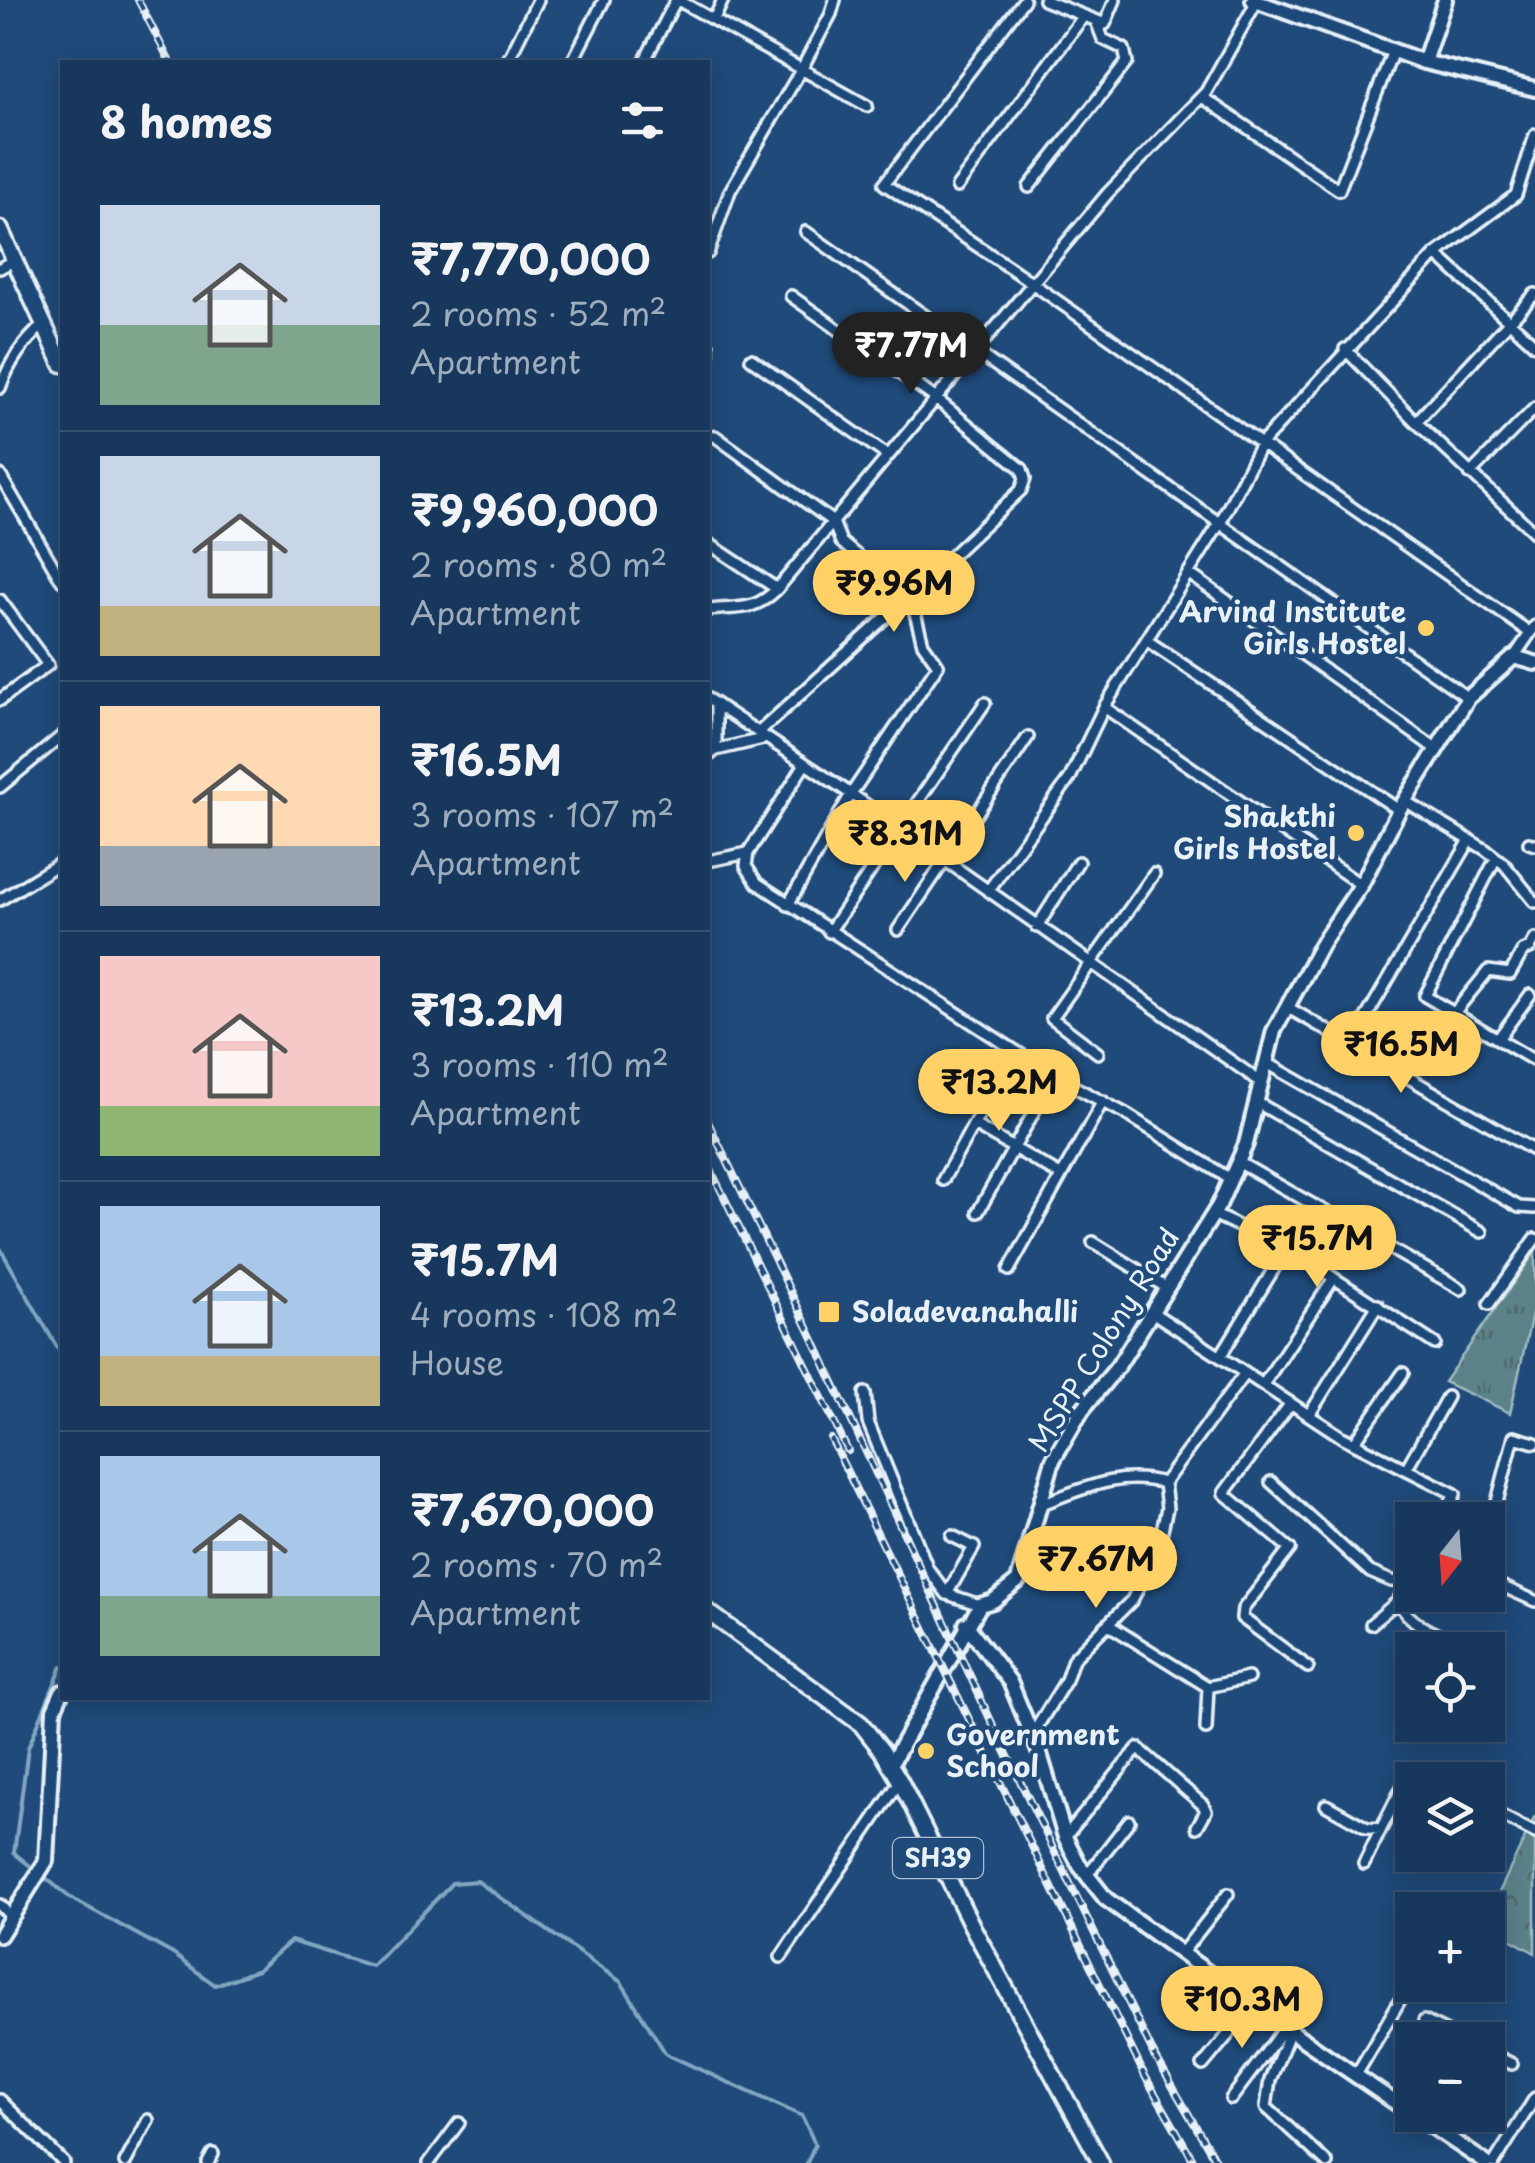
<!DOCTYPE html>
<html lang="en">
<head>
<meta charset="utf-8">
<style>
  :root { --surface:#17385c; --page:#203f62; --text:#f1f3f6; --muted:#9eacbb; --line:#365272; --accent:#ffd166 }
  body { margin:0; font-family:"Playpen Sans",sans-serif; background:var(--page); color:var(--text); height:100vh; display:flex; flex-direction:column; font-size:38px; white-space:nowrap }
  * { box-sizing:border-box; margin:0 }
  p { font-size:32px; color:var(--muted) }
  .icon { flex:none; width:55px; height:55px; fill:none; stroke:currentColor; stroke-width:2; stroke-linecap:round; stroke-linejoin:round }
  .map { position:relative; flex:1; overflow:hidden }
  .sheet { position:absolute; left:60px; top:60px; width:650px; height:1640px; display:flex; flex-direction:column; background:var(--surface); border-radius:0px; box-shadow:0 5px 25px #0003,0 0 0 2px var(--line) }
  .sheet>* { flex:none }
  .needle { width:65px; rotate:197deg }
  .buttons { position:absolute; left:1395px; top:1502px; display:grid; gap:20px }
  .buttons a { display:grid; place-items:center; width:110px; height:110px; border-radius:0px; background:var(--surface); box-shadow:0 5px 25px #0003,0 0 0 2px var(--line); font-size:50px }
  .price { position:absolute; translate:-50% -85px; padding:0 22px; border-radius:35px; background:var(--accent); color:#111; font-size:32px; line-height:65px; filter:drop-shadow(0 2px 5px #0008) }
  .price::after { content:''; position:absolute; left:50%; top:60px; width:30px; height:22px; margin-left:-15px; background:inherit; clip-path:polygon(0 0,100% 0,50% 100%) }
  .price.on { background:#222; color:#fff }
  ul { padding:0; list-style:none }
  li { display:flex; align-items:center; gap:30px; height:250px; padding:0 40px }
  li+li { border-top:2px solid var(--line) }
  li span { display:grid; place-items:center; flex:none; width:280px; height:200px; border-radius:0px; color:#555 }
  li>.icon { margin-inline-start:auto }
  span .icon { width:120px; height:120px; fill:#fffc; stroke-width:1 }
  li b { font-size:42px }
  h2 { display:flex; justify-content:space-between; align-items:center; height:120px; padding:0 40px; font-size:42px }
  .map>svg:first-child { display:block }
  .grass { fill:url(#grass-tufts); stroke:#a1bac0; stroke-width:2.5 }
  .forest { fill:url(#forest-crowns); stroke:#a1bac0; stroke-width:2.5 }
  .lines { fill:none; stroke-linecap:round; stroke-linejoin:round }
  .stream { stroke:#83a7c1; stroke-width:4 }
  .street-casing { stroke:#e8f1f8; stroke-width:16 }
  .secondary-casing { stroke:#e8f1f8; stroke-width:20 }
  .primary-casing { stroke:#e8f1f8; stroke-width:21 }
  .street { stroke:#1f4a7a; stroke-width:9 }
  .secondary { stroke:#1f4a7a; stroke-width:12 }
  .primary { stroke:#1f4a7a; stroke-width:14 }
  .rail-casing { stroke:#e8f1f8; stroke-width:8 }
  .rail { stroke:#1f4a7a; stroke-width:4; stroke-dasharray:11; stroke-linecap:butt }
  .poi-dot { fill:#ffd166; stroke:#1f4a7a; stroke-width:4 }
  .labels { text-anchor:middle; stroke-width:8; stroke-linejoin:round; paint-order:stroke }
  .shield { fill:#1f4a7a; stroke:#acbfd2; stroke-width:2.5 }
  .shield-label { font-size:25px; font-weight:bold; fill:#e8f1f8 }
  .poi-label { font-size:28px; font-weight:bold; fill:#e8f1f8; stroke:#1f4a7a; text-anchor:end }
  .street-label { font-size:28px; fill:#e8f1f8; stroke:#1f4a7a }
</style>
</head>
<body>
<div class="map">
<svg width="1535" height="2163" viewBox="0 0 1535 2163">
  <defs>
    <pattern id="grass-tufts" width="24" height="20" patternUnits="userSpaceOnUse" patternTransform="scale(2.5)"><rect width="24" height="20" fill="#5a8288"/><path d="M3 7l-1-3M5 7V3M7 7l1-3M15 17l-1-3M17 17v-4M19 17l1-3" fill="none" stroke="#51686c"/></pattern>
    <pattern id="forest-crowns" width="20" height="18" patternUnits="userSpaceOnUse" patternTransform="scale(2.5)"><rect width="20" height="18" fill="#5a8288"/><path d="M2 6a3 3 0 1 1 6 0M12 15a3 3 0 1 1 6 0" fill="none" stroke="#51686c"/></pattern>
  </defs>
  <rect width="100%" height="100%" fill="#1f4a7a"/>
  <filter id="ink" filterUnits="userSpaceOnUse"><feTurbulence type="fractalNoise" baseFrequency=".01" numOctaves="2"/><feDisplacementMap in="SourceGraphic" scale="20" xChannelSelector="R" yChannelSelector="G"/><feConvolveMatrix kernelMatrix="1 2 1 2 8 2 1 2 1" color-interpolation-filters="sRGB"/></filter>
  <g filter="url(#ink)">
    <path class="grass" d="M1535,1252V1301L1510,1413L1444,1382Z"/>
    <path class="forest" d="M1535,1816V1953L1488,1927V1916Z"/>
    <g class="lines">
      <path class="stream" d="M0,1248L62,1356
        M34,1869L14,1853L28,1748L62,1666
        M42,1875L69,1897L173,1954L215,1985L258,1970L291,1941L372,1966L452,1883L477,1881L621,1982L666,2054L802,2116L815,2144L807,2163"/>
      <defs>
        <path id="street" d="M678,0L867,106
          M1024,0L884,184L1012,269L1529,632
          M1044,0L1105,24L1115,0
          M714,19L723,0
          M507,62L538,0
          M572,62L604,0
          M644,62L676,0
          M1202,97L1339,190L1393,51
          M957,187L1083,17
          M1029,187L1127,62L1124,49L1103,39L1096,21
          M806,232L1468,698
          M708,253L730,191L801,70L831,14L835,0
          M1436,254L1535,345
          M0,268L15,260
          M708,345V353
          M1345,349L1416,422L1535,533
          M751,359L888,456
          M0,388C10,361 23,343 44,324
          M1416,422L1535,294
          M715,436L833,522L841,542L907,598L759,732
          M1470,474L1535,408
          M0,475L62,581
          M708,543L777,589L1108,193L1206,92L1257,1
          M1188,573L1436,749
          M0,600L48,665L0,700
          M708,610C739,606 753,613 777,589
          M1146,640L1399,810
          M1514,657L1535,626
          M708,699L851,794L1262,1083
          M1104,707L1361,885
          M716,750L767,738
          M708,756L716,750V704
          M805,764L748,853L746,866L757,883L1054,1076L1126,1114L1230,1179
          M0,787L62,736
          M1405,801L1486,850L1504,864L1535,902
          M1529,843L1535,845
          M1496,858L1425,996L1535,1061
          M708,861L748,853
          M988,891L1070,778L1104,707L1220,523L1261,444L1436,254L1516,195L1535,135
          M0,900L62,862
          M788,905L851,794L938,665L923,644L915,613L907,598L1021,490L1025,479L1022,469L935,398L791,296
          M1037,927L1078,862
          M898,930L1028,737
          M829,932L985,703
          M1287,1007L1535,1151
          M1454,1013L1488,971L1510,974L1523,951L1530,948L1535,939
          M1365,1019L1470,840
          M1498,1039L1530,995
          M1427,1046L1447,1009
          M1098,1053L1052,1018L1154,874
          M1267,1063L1519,1207L1535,1208
          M1256,1102L1482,1232
          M974,1125L1060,1175
          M1238,1162L1461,1289
          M943,1180L1014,1051
          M978,1212L1054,1076
          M1213,1214L1297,1254L1435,1344
          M1093,1242L1167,1288
          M1009,1270L1103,1101
          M1489,1304L1535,1239
          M1152,1312L1342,1437L1455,1494L1442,1520
          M1220,1357L1286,1249
          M1263,1385L1334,1278
          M865,1393L868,1422L928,1569L947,1594L980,1605
          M1291,1403L1224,1493L1290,1549L1243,1609L1242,1618L1308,1667
          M1309,1415L1378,1305
          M1354,1443L1403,1373
          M1406,1469L1447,1397
          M1271,1482L1370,1572L1391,1581L1409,1582
          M1041,1504C1085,1488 1118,1471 1164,1483
          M1488,1536L1514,1437L1535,1443
          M1488,1580L1535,1601
          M947,1594L974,1547L952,1536
          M1398,1601C1411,1629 1447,1638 1474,1650
          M1371,1624L1398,1601L1412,1575
          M1109,1625L1208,1687L1206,1729
          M1208,1687L1248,1678
          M1032,1735L1066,1680L1073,1659L1132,1600L1157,1552L1167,1508L1164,1483L1245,1373
          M1326,1805L1367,1828L1381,1829L1410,1772H1426L1440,1780
          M1488,1809L1535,1833
          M1065,1837L1138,1748L1203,1805L1206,1811L1197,1827
          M1364,1864L1381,1829
          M1087,1875L1129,1821
          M0,1905L12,1918
          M1181,1954L1228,1894
          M781,1957L900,1781
          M1424,2021L1463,2040
          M1290,2031L1270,2080L1266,2107L1327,2163
          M1488,2052L1512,2064
          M1203,2065L1253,2005
          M1356,2075L1409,1985
          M1231,2099L1285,2027
          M0,2100L64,2163
          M1488,2101L1495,2105
          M125,2163L148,2120
          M208,2163L213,2154
          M429,2163L459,2123
          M1494,2163L1535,2098"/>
        <path id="secondary" d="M1253,0L1424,62L1535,89
          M1424,62L1445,0
          M966,1624L1010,1682L1040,1754L1065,1837L1080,1866L1106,1899L1253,2005L1412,2114
          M891,1764L980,1605L993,1601L1018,1581L1053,1460L1082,1410L1118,1366L1219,1205L1246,1144L1274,1031L1322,943L1361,885L1399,810L1468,698L1514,657L1535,663
          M0,1935L46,1861L54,1710L62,1692
          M1415,2115L1486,2163"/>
        <path id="primary" d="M0,229L62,364
          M708,1612L861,1724L882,1751L900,1781L973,1928L1101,2163"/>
      </defs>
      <use href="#street" class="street-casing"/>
      <use href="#secondary" class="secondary-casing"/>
      <use href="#primary" class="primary-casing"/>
      <use href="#street" class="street"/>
      <use href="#secondary" class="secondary"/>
      <use href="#primary" class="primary"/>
      <defs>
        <path id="rail" d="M138,0L170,62
          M708,1122L811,1334L999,1738L1152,2051L1217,2163
          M708,1164L848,1451
          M831,1439L1145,2076L1195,2163"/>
      </defs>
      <use href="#rail" class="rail-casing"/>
      <use href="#rail" class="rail"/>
    </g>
  </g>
  <g class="poi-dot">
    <circle cx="1426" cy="628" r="10"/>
    <circle cx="1356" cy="833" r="10"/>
    <rect x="817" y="1300" width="24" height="24" rx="5"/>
    <circle cx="926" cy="1751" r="10"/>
  </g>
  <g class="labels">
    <rect class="shield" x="893" y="1838" width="90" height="40" rx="8"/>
    <g class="shield-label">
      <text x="938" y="1867">SH39</text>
    </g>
    <g class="poi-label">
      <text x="1406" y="622">Arvind Institute<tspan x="1406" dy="32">Girls Hostel</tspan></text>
      <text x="1336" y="827">Shakthi<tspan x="1336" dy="32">Girls Hostel</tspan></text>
      <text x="852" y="1322" text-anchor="start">Soladevanahalli</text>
      <text x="946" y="1745" text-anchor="start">Government<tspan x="946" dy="32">School</tspan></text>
    </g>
    <g class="street-label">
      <text transform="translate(1104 1340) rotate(-58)" y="10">MSPP Colony Road</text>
    </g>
  </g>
</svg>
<div class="buttons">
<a><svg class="needle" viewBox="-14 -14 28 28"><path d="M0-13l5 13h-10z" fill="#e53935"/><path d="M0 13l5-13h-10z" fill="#9eacbb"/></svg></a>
<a><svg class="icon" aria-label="locate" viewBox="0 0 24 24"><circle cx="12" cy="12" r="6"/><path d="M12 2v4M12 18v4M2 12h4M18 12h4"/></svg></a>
<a><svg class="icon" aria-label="layers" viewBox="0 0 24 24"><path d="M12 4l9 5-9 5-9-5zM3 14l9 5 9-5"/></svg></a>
<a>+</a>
<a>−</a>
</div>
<b class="price on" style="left:911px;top:397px">₹7.77M</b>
<b class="price" style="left:894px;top:635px">₹9.96M</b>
<b class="price" style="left:905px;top:885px">₹8.31M</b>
<b class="price" style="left:1401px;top:1096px">₹16.5M</b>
<b class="price" style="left:999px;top:1134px">₹13.2M</b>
<b class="price" style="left:1317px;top:1290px">₹15.7M</b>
<b class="price" style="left:1096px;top:1611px">₹7.67M</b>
<b class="price" style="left:1242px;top:2051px">₹10.3M</b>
<section class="sheet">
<h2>8 homes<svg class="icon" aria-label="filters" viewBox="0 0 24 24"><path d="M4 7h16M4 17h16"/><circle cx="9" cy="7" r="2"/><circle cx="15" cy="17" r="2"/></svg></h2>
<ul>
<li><span style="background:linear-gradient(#c9d6e8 60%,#7fa58c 0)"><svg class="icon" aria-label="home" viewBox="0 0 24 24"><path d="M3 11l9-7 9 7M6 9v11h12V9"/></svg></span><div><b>₹7,770,000</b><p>2 rooms · 52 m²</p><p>Apartment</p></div></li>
<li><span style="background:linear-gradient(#c9d6e8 75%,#c2b280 0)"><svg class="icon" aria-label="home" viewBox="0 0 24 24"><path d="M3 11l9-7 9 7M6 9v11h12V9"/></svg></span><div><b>₹9,960,000</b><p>2 rooms · 80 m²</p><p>Apartment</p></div></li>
<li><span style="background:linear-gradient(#ffd9b3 70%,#9aa5b1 0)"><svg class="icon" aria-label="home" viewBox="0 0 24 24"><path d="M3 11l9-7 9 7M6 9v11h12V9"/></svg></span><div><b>₹16.5M</b><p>3 rooms · 107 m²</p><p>Apartment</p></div></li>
<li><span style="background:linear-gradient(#f6c9c9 75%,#8fb573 0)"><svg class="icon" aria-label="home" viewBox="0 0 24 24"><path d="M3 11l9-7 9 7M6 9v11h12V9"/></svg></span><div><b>₹13.2M</b><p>3 rooms · 110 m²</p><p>Apartment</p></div></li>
<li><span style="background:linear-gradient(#a9c7e8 75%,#c2b280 0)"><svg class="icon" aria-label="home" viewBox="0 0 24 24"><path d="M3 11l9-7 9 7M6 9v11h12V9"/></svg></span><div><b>₹15.7M</b><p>4 rooms · 108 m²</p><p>House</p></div></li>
<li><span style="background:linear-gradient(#a9c7e8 70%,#7fa58c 0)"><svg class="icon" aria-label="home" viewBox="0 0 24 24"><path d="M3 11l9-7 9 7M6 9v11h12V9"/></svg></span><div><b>₹7,670,000</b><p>2 rooms · 70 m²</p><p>Apartment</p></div></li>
</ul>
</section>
</div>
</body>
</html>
